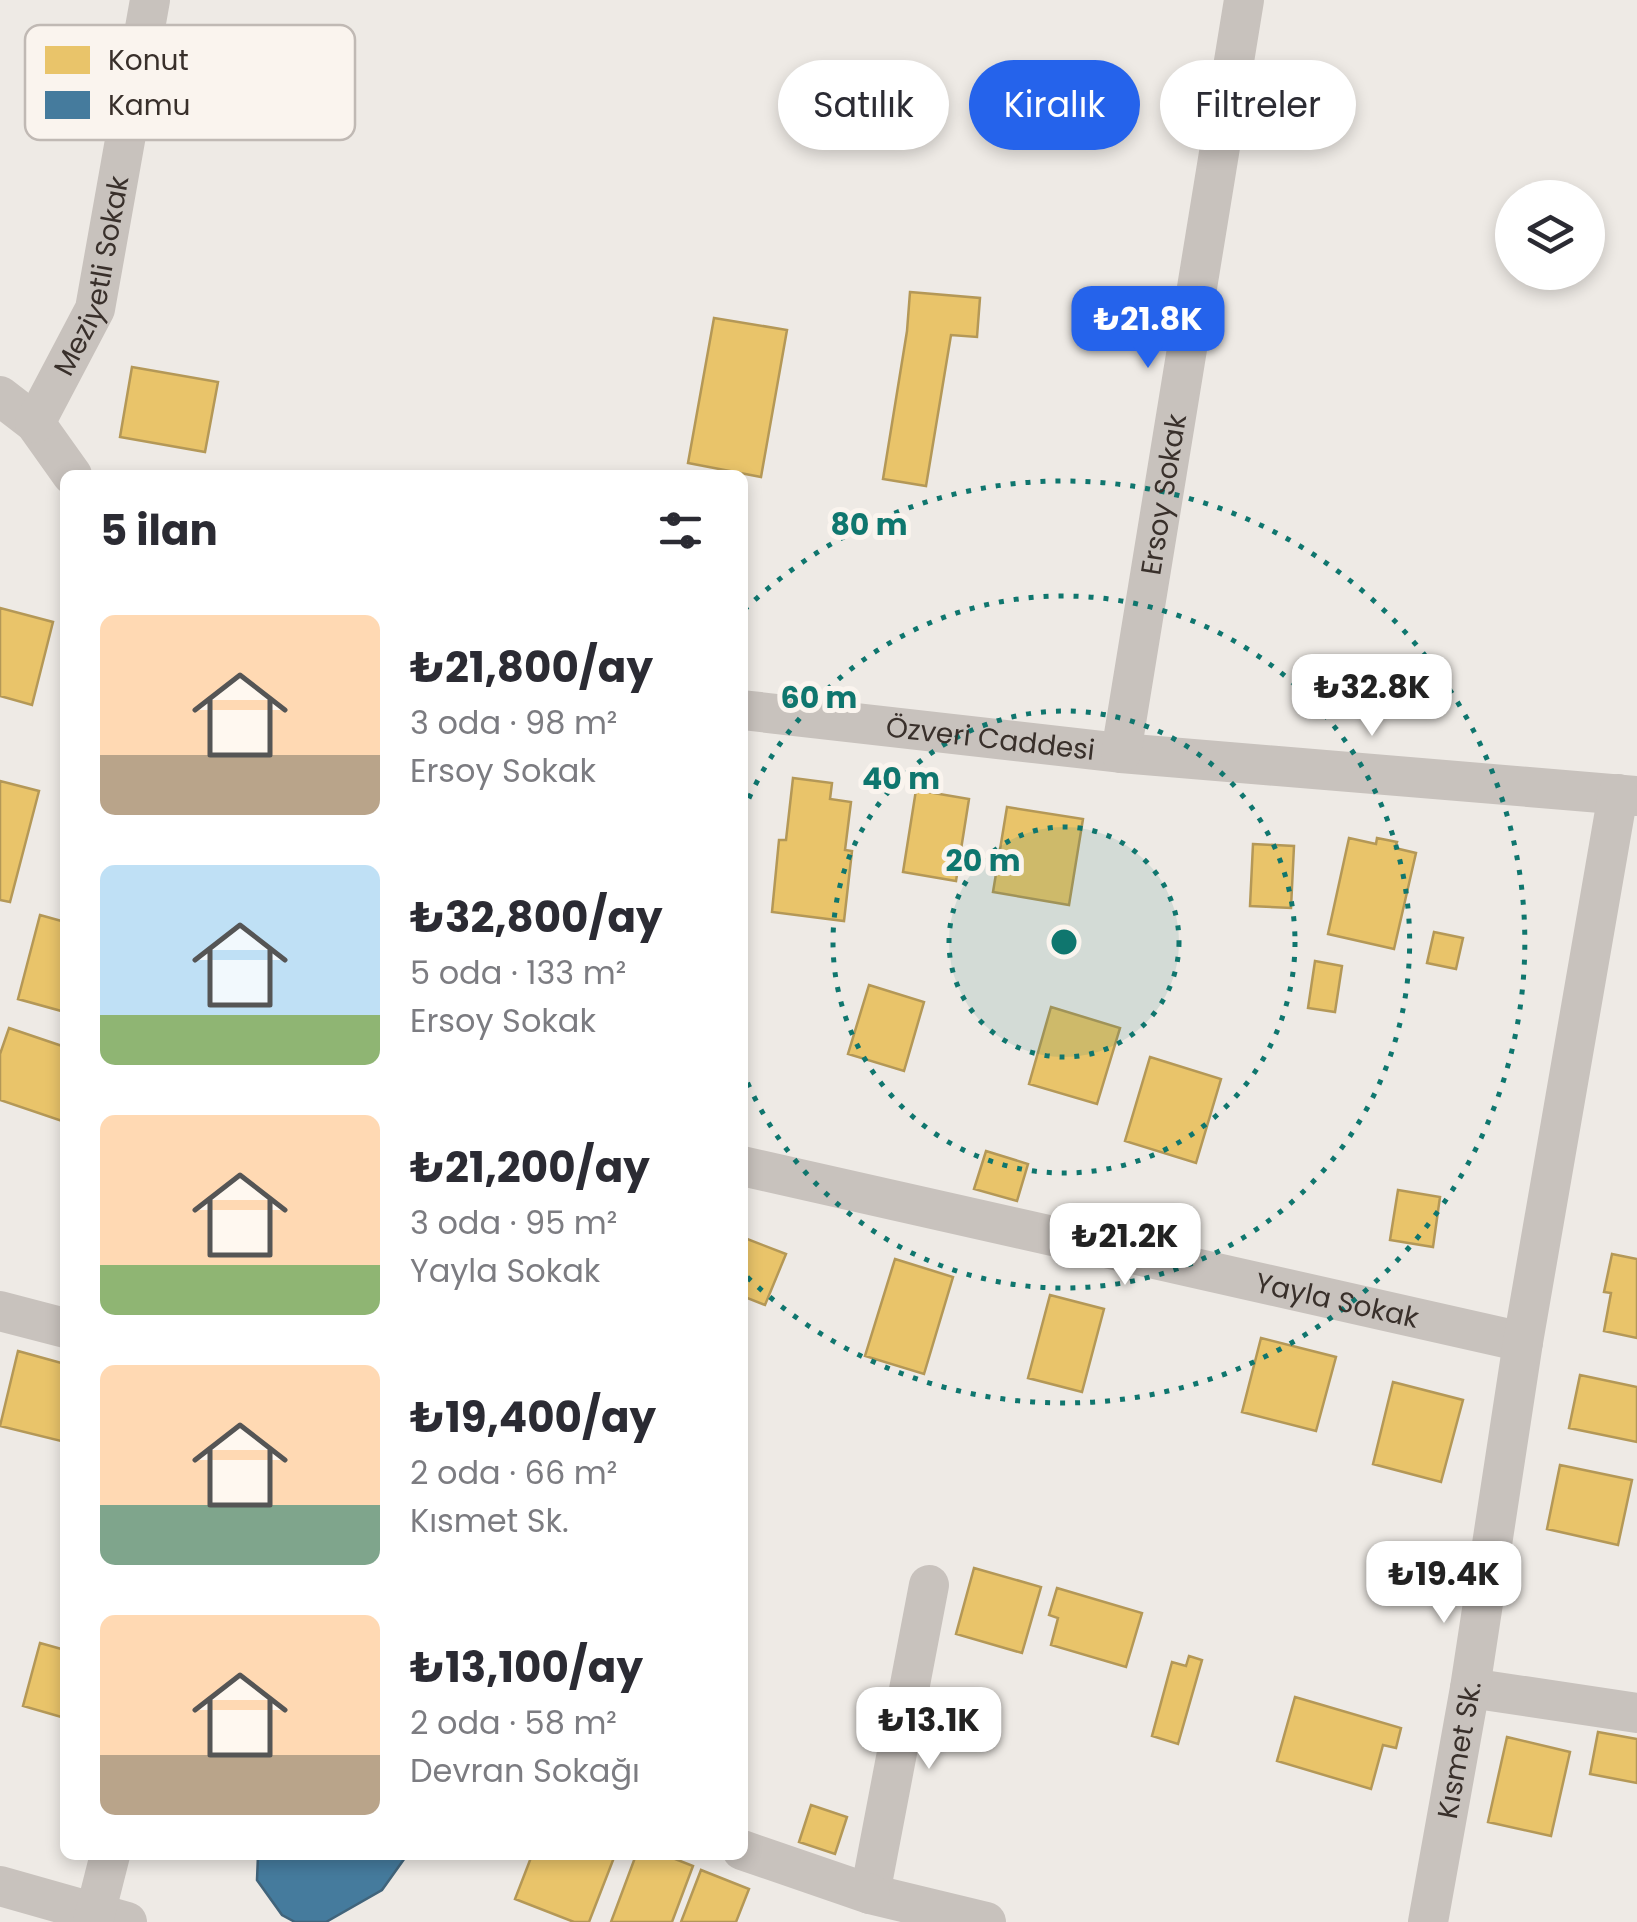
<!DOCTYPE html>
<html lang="tr">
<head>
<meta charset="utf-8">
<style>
  :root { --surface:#fff; --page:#f7f7f7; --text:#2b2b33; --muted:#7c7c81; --accent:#2563eb }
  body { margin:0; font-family:Poppins,sans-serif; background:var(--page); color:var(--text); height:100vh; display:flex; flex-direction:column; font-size:38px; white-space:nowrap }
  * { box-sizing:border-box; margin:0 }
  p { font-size:32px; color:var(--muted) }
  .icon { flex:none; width:55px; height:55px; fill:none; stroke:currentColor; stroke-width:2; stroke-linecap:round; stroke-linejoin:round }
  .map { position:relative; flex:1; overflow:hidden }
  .details { position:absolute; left:60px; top:470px; width:688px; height:1390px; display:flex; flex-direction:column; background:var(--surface); border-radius:15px; box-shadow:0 5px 15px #0003 }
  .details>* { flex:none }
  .banner { position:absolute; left:778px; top:60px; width:708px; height:90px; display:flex; gap:20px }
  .fabs { position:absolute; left:1495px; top:180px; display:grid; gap:20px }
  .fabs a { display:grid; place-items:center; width:110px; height:110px; border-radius:50%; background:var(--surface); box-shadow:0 5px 15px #0003; font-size:50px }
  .price { position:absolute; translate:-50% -85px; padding:0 22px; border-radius:20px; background:#fff; color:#222; font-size:32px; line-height:65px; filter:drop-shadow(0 2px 5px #0008) }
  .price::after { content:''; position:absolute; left:50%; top:60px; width:30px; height:22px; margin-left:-15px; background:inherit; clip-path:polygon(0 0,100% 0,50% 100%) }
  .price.active { background:var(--accent); color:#fff }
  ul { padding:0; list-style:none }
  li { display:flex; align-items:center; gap:30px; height:250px; padding:0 40px }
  li span { display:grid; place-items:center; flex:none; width:280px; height:200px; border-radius:15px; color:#555 }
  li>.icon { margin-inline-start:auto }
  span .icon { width:120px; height:120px; fill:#fffc; stroke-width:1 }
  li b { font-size:42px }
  h2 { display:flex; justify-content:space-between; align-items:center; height:120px; padding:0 40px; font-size:42px }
  .tag { padding:0 35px; border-radius:45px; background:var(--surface); box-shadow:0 5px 15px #0003; font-size:35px; line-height:90px }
  .tag.active { background:var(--accent); color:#fff }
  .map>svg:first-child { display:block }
  .homes { fill:#e9c46a; stroke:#b49857; stroke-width:2.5 }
  .public { fill:#457b9d; stroke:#41647b; stroke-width:2.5 }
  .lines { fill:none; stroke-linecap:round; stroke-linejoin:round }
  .minor { stroke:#c8c2bd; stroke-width:40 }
  .ring { fill:none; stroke:#0f766e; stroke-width:5; stroke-dasharray:5 10 }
  .labels { text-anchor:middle; stroke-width:10; stroke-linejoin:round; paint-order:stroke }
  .street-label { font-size:28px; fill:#39302b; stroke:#faf4ee }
  .key { fill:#faf4ee; stroke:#c0b9b4; stroke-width:2.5 }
  .key-label { font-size:28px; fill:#39302b }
  .centre { fill:#0f766e; stroke:#faf4ee; stroke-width:5 }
  .ring-label { font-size:30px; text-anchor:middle; font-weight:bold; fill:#0f766e; stroke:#faf4ee; stroke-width:10; stroke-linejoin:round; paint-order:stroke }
</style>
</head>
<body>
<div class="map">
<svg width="1637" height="1922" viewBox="0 0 1637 1922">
  <rect width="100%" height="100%" fill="#eeeae5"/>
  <path class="homes" d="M910,292L980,298L977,337L951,335L926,486L883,479L907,331Z
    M714,318L787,330L761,477L688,463Z
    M132,367L218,382L205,452L120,437Z
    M0,608L53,622L32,705L0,696Z
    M793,778L832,783L830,799L851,802L845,850L852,851L844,921L772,912L779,840H786Z
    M0,781L39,791L10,902L0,900Z
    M916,790L969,799L956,881L903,872Z
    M1007,807L1083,819L1069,905L993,892Z
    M1349,838L1376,844L1377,838L1397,842L1395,848L1416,853L1394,949L1328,934Z
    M1253,844L1294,846L1291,908L1250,906Z
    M40,915L65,922V1012L18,999Z
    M1434,932L1463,938L1456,969L1427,963Z
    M1315,961L1342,966L1335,1012L1308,1008Z
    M869,985L924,1002L904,1071L848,1054Z
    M1051,1007L1120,1028L1097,1104L1029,1084Z
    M9,1028L65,1047V1122L0,1100V1054Z
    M1150,1057L1221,1079L1196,1163L1125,1141Z
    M986,1151L1028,1164L1017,1201L974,1189Z
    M1398,1190L1440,1197L1433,1247L1390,1240Z
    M742,1237L786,1254L765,1305L742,1296Z
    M1612,1254L1637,1259V1338L1604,1331L1611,1293L1604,1292Z
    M895,1259L953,1277L924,1374L865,1356Z
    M1050,1295L1104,1309L1082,1392L1028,1378Z
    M1261,1338L1336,1357L1316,1431L1242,1412Z
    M18,1351L65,1364V1442L0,1426Z
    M1580,1375L1637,1387V1442L1569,1428Z
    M1393,1382L1463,1400L1441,1482L1373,1464Z
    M1560,1465L1632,1480L1618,1545L1547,1529Z
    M974,1568L1041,1587L1022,1653L956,1634Z
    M1057,1588L1142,1613L1126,1667L1051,1645L1058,1618L1049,1615Z
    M40,1643L65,1650V1718L23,1706Z
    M1189,1656L1202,1660L1178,1744L1152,1736L1172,1662L1186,1666Z
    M1295,1697L1401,1728L1396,1748L1383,1745L1371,1789L1277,1761Z
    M1598,1732L1637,1739V1783L1590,1774Z
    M1507,1737L1570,1752L1551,1836L1488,1822Z
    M811,1805L847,1817L835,1854L799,1842Z
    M532,1855H615L589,1922H574L515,1899Z
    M636,1855H665L693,1866L672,1922H611Z
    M701,1870L749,1889L736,1922H681Z"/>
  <path class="public" d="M258,1855H407L382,1890L326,1922H295L282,1915L257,1880Z"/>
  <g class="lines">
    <g class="minor">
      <path d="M0,396L35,423L72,475"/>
      <path id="s1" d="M35,423L95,309L150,0"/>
      <path id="s2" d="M742,710L1121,753L1637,796"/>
      <path id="s3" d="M1121,753L1244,0"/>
      <path id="s4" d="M742,1166L1523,1342"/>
      <path d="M0,1311L65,1328"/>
      <path d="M929,1585L870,1894L986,1922"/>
      <path d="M1470,1688L1637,1713"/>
      <path d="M742,1850L870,1894"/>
      <path d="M0,1886L127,1922"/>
      <path d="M93,1922L110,1855"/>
      <path id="s5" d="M1428,1922L1470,1688L1523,1342L1618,794"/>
    </g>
  </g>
  <circle cx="1064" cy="942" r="115" fill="#0f766e" fill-opacity=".12"/>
  <g class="ring">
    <circle cx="1064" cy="942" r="115"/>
    <circle cx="1064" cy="942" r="231"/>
    <path d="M743 812A346 346 0 1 1 743 1072"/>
    <path d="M744 610A461 461 0 1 1 744 1274"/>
  </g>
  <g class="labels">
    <g class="street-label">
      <text dy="10" stroke="none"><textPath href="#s1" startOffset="160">Meziyetli Sokak</textPath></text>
      <text dy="10" stroke="none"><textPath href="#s3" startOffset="262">Ersoy Sokak</textPath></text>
      <text dy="10" stroke="none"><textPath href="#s2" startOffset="250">Özveri Caddesi</textPath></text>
      <text dy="10" stroke="none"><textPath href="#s4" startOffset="610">Yayla Sokak</textPath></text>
      <text dy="10" stroke="none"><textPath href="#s5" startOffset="175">Kısmet Sk.</textPath></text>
    </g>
  </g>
  <rect x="25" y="25" width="330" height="115" rx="15" class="key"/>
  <rect x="45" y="46" width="45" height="28" fill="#e9c46a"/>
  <rect x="45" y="91" width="45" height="28" fill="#457b9d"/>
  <g class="key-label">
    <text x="108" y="70">Konut</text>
    <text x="108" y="115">Kamu</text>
  </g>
  <circle cx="1064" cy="942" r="15" class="centre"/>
  <g class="ring-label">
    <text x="869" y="535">80 m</text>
    <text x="819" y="708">60 m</text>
    <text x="901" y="789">40 m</text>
    <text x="983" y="871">20 m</text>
  </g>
</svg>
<div class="fabs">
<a><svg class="icon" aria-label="layers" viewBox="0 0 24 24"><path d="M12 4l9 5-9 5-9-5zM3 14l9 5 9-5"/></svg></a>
</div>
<b class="price active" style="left:1148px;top:371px">₺21.8K</b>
<b class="price" style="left:1372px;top:739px">₺32.8K</b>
<b class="price" style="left:1125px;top:1288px">₺21.2K</b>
<b class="price" style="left:1444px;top:1626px">₺19.4K</b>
<b class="price" style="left:929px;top:1772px">₺13.1K</b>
<div class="banner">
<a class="tag">Satılık</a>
<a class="tag active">Kiralık</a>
<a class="tag">Filtreler</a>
</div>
<section class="details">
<h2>5 ilan<svg class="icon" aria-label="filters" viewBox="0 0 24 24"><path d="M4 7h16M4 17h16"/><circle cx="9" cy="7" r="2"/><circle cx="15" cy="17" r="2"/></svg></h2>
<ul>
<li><span style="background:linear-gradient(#ffd9b3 70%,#b9a48a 0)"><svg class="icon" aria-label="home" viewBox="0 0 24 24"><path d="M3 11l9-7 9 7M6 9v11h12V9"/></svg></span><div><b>₺21,800/ay</b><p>3 oda · 98 m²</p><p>Ersoy Sokak</p></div></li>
<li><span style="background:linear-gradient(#bfe0f5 75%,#8fb573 0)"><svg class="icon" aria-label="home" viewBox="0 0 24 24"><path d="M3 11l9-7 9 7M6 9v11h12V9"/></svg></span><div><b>₺32,800/ay</b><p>5 oda · 133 m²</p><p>Ersoy Sokak</p></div></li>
<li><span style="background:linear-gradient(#ffd9b3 75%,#8fb573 0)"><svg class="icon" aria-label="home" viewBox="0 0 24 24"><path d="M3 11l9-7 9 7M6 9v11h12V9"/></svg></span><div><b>₺21,200/ay</b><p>3 oda · 95 m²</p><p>Yayla Sokak</p></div></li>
<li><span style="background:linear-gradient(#ffd9b3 70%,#7fa58c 0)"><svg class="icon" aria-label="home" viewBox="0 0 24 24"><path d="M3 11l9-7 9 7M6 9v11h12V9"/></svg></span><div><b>₺19,400/ay</b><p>2 oda · 66 m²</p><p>Kısmet Sk.</p></div></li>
<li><span style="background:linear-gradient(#ffd9b3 70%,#b9a48a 0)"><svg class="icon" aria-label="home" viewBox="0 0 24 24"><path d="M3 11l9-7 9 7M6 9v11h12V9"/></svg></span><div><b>₺13,100/ay</b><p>2 oda · 58 m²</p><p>Devran Sokağı</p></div></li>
</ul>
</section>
</div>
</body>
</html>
